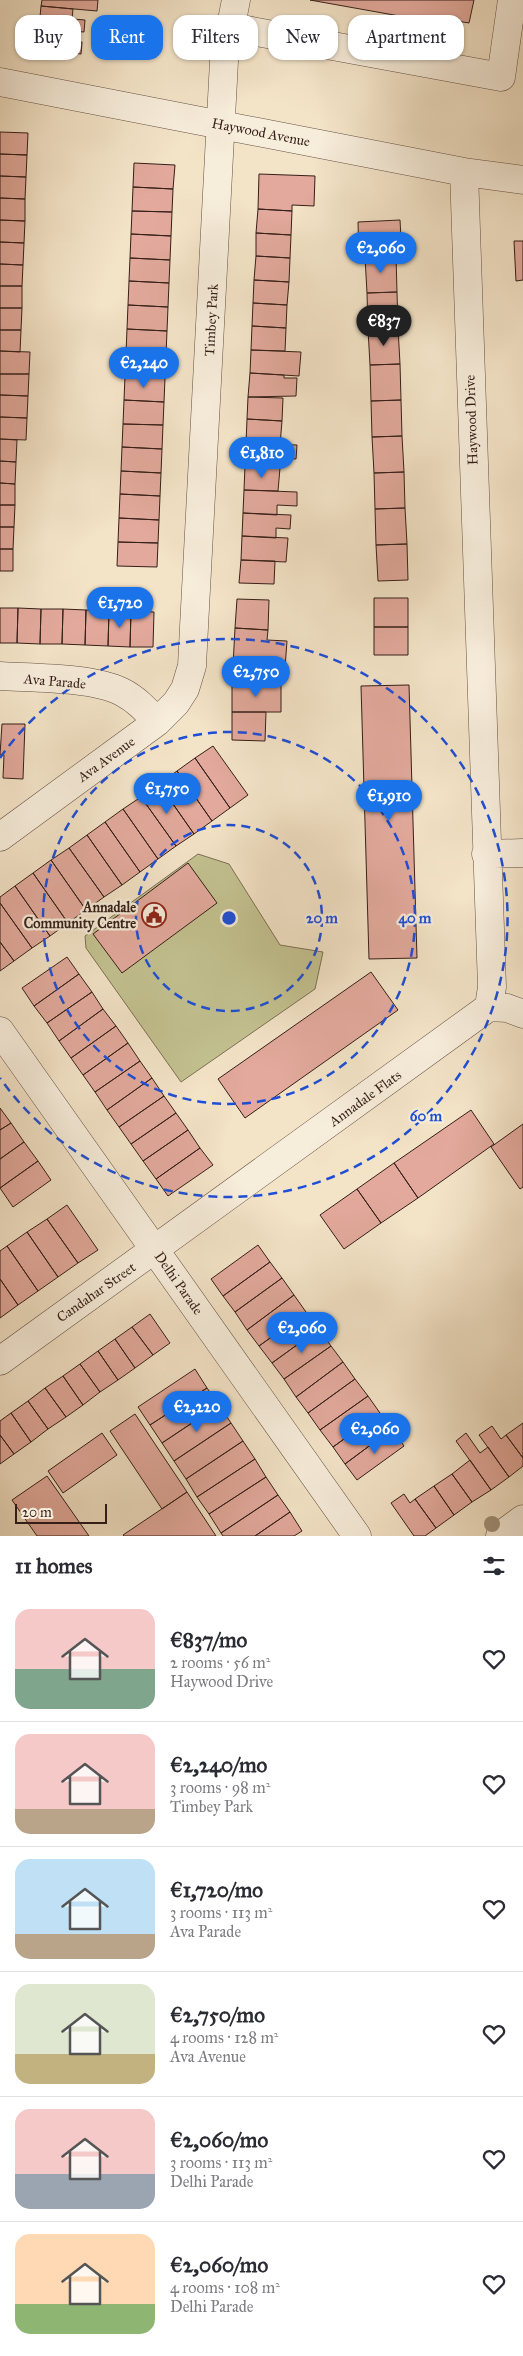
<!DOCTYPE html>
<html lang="en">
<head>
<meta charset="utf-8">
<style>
  :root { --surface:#fff; --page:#f7f7f7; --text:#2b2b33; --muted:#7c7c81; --line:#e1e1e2; --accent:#1a73e8 }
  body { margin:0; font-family:"IM FELL Great Primer",serif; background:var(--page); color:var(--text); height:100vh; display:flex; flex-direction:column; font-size:19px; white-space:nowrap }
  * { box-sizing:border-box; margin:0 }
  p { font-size:16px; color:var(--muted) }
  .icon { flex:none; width:28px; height:28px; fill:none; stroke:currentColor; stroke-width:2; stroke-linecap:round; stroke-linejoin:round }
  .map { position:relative; height:1536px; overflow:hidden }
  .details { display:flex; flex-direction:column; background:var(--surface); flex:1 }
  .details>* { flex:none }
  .hud { position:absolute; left:15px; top:15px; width:494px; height:45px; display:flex; gap:10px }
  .scale { position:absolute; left:15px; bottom:12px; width:92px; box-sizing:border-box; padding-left:5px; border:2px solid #351f18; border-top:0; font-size:14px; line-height:18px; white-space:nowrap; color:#351f18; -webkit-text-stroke:4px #f7eddb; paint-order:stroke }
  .price { position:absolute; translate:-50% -42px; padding:0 11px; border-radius:18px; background:var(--accent); color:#fff; font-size:16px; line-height:32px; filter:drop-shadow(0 1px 2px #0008) }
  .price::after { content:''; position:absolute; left:50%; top:30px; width:15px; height:11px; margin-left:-8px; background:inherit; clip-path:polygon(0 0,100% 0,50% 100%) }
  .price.current { background:#222; color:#fff }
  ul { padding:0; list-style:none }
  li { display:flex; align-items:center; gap:15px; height:125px; padding:0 15px }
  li+li { border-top:1px solid var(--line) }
  li span { display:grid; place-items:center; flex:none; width:140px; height:100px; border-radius:15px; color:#555 }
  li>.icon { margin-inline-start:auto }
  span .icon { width:60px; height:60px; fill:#fffc; stroke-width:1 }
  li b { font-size:21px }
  h2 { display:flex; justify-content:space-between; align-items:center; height:60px; padding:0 15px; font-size:21px }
  .tag { padding:0 18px; border-radius:15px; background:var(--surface); box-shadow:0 1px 4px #0004; font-size:18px; line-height:45px }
  .tag.current { background:var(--accent); color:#fff }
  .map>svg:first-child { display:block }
  .green { fill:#c3c190; stroke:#7c7054 }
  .building { fill:#e2a99c; stroke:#351f18 }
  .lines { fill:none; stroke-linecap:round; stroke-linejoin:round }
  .minor-casing { stroke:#645044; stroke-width:29 }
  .minor { stroke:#f7eddb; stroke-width:28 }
  .tree { fill:#a2927b }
  .ring { fill:none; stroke:#1d4ed8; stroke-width:2.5; stroke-dasharray:9 6 }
  .labels { text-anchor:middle; stroke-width:4.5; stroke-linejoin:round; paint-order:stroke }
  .street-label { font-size:14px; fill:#351f18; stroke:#f7eddb }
  .poi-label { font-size:14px; font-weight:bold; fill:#351f18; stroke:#f7eddb; text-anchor:end }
  .centre { fill:#1d4ed8; stroke:#f7eddb; stroke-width:2.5 }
  .ring-label { font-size:15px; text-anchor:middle; font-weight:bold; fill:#1d4ed8; stroke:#f7eddb; stroke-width:4.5; stroke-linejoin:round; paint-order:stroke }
</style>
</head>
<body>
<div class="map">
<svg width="523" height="1536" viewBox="0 0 523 1536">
  <rect width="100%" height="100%" fill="#f3e3c7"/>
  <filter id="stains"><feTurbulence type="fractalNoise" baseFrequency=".004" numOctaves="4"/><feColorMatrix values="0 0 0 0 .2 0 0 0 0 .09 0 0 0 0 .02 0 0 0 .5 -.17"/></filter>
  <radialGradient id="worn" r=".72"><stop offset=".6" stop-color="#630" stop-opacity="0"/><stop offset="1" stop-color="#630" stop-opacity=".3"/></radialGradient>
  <path class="green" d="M198,854L229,864L280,945L323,952L315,989L181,1082L86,948L85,936Z"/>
  <path class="building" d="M42,0H98L97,11L41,6Z
    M310,0H474L469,23L445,19L444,24Z
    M41,6L73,9L72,19L85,20L84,32L39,28Z
    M39,28L71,31L70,41L82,42L81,54L37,50Z
    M0,132L28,133L27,155L0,154Z
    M0,154L27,155L26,177L0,176Z
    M134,163L175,165L173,189L133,187Z
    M259,174L315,176L314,206L292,205V211L258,209Z
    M0,176L26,177L25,199L0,198Z
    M133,187L173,189L172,212L132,211Z
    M0,198L25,199V221L0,220Z
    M258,209L292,211L291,235L256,233Z
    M132,211L172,212L171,236L131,234Z
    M0,220L25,221L24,243L0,242Z
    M400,220L402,256L359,257L358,222Z
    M256,233L291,235L290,258L256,256Z
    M131,234L171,236L170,260L130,258Z
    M514,241H523V280L516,281Z
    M0,242L24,243L23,265L0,264Z
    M256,256L290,258L289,282L254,280Z
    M396,256L397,292L367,293L365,257Z
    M130,258L170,260L169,283L129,281Z
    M0,264L23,265L22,286H0Z
    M254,280L289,282L287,305L253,303Z
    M129,281L169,283L168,307L128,305Z
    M0,286H22V308H0Z
    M397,292L398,328L368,329L367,293Z
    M253,303L287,305L286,328L252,326Z
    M128,305L168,307L167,331L127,329Z
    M0,308H22L21,330H0Z
    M252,326L286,328L285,351L251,350Z
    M398,328L400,364L370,365L368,329Z
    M127,329L167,331L166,354L126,353Z
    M0,330H21L20,352L0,351Z
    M251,350L301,352L299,376L250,373Z
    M0,351L30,352L29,374H0Z
    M126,353L166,354L165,378L125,376Z
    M400,364L401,400L371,401L370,365Z
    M250,373L284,375V378H297L296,396L248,397Z
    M0,374H29L28,396L0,395Z
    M125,376L165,378L164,402L124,400Z
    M0,395L28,396L27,418L0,417Z
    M248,397L283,398L282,421L247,419Z
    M124,400L164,402L163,425L123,424Z
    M401,400L402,436L372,437L371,401Z
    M0,417L27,418L26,440L0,439Z
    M247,419L282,421L280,445L246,443Z
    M123,424L163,425L162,449L122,447Z
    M402,436L404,472L374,473L372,437Z
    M0,439L17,440L16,462L0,461Z
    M246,443L297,445L296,459L280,458V468L245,466Z
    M122,447L162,449L161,473L121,471Z
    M0,461L16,462L15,484L0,483Z
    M245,466L280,468L278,491L244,490Z
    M121,471L161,473L160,496L120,494Z
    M404,472L405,508L375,509L374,473Z
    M0,483L15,484V505H0Z
    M244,490L297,492V506L277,505V515L243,513Z
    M120,494L160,496L159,520L119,518Z
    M0,505H15L14,527H0Z
    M405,508L407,544L376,545L375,509Z
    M243,513L291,515L290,529L276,528V538L242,536Z
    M119,518L159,520L158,543L118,542Z
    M0,527H14L13,549H0Z
    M242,536L288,538L286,562L241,560Z
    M118,542L158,543L157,567L117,566Z
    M407,544L408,580L378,581L376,545Z
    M0,549H13V571H0Z
    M241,560L275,561L274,584L239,583Z
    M374,598H408V627H374Z
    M237,599L269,600L268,630L235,628Z
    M0,608H18L17,643H0Z
    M18,608L41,609L40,644L17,643Z
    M41,609H63L62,644H40Z
    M63,609L86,610L85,645L62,644Z
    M86,610L109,611L108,646L85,645Z
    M109,611H131L130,647L108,646Z
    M131,611L154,612L153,647H130Z
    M374,627H408V655H374Z
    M235,628L268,630L267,640L287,641L285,668L233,666Z
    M232,683L281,684V712H232Z
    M409,685L417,958L369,959L361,686Z
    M232,712H266L265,741L232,740Z
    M2,724H25L23,779L3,778L4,755H0Z
    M213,746L248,795L230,808L195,758Z
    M195,758L230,808L212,821L177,771Z
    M177,771L212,821L194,834L159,784Z
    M159,784L194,834L176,846L141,797Z
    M141,797L176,846L158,859L123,809Z
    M123,809L158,859L140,872L105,822Z
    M105,822L140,872L122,885L87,835Z
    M87,835L122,885L104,897L69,848Z
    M69,848L104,897L86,910L51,860Z
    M51,860L86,910L68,923L33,873Z
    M188,863L217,903L122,973L93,934Z
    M33,873L68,923L50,936L15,886Z
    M15,886L50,936L32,948L0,903V897Z
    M0,903L32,948L14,961L0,942Z
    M0,942L14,961L0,971Z
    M67,957L79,974L34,1006L22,988Z
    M371,972L398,1010L245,1118L218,1079Z
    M79,974L92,992L47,1023L34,1006Z
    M92,992L103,1009L59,1041L47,1023Z
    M103,1009L116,1026L71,1058L59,1041Z
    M116,1026L128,1043L83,1075L71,1058Z
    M128,1043L140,1061L95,1092L83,1075Z
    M140,1061L152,1078L107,1110L95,1092Z
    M152,1078L164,1096L119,1127L107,1110Z
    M164,1096L176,1113L131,1144L119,1127Z
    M0,1108L11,1123L0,1130Z
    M471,1110L494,1144L418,1198L394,1163Z
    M176,1113L188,1130L143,1161L131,1144Z
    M11,1123L24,1142L0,1159V1130Z
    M523,1124V1187L520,1189L491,1147Z
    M188,1130L200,1148L156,1179L143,1161Z
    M24,1142L38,1161L0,1188V1159Z
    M200,1148L213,1165L168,1196L156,1179Z
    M38,1161L51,1180L13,1207L0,1188Z
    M394,1163L418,1198L381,1223L357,1189Z
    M357,1189L381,1223L344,1249L320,1215Z
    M67,1205L98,1250L78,1263L47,1219Z
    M47,1219L78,1263L58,1277L27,1232Z
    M27,1232L58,1277L38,1291L7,1246Z
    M258,1245L270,1262L223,1296L211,1279Z
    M7,1246L38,1291L18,1305L0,1279V1251Z
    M270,1262L282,1278L235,1312L223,1296Z
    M282,1278L294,1295L247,1330L235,1312Z
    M0,1279L18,1305L0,1318Z
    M294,1295L306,1312L259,1346L247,1330Z
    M306,1312L319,1329L272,1363L259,1346Z
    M150,1314L170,1343L153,1355L132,1327Z
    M132,1327L153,1355L135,1368L115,1339Z
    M319,1329L331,1346L284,1379L272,1363Z
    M115,1339L135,1368L118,1380L98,1351Z
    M331,1346L343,1362L296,1397L284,1379Z
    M98,1351L118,1380L100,1392L80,1364Z
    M343,1362L355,1379L308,1413L296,1397Z
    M80,1364L100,1392L83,1405L63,1376Z
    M195,1369L207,1388L150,1425L138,1407Z
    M63,1376L83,1405L66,1417L45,1388Z
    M355,1379L368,1396L320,1430L308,1413Z
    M45,1388L66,1417L48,1429L28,1401Z
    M207,1388L219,1405L162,1443L150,1425Z
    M368,1396L380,1413L333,1447L320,1430Z
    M28,1401L48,1429L31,1442L11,1413Z
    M219,1405L231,1423L174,1461L162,1443Z
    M11,1413L31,1442L14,1454L0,1435V1421Z
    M380,1413L392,1429L345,1464L333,1447Z
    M135,1414L187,1492L162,1509L110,1431Z
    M231,1423L243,1441L186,1479L174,1461Z
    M523,1423V1458L506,1435Z
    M492,1426L501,1439L506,1435L523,1458V1466L509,1477L479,1435Z
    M392,1429L404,1446L357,1480L345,1464Z
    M102,1433L117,1455L63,1493L48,1471Z
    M466,1433L480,1453L488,1447L509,1477L491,1490L456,1441Z
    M0,1435L14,1454L0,1464Z
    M243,1441L255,1459L197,1497L186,1479Z
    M255,1459L266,1477L209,1514L197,1497Z
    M470,1460L491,1490L472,1502L452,1474Z
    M452,1474L472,1502L454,1515L434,1486Z
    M47,1476L89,1536H37L12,1500Z
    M266,1477L278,1495L221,1533L209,1514Z
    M434,1486L454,1515L436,1528L415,1499Z
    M187,1492L216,1536H124L123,1535Z
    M404,1494L410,1503L415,1499L436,1528L425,1536H414L391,1503Z
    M278,1495L290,1512L255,1536H223L221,1533Z
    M290,1512L302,1531L294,1536H255Z"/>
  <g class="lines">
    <defs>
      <path id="minor" d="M230,27L501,77L512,0
        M0,82L464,172L523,180
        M464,172L492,987L489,1007L507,1008L523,1014
        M0,676C33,678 93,677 122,692C136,699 146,710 157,722
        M0,837L157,722L176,703L185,689L192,666L194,627L224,61L236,0
        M486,854L523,853
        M0,1031L357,1536
        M0,1361L489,1007
        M500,1536L523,1519"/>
    </defs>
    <use href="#minor" class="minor-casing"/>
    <use href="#minor" class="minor"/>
  </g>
  <circle class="tree" cx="492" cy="1524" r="8"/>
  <g class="ring">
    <circle cx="229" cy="918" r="93"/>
    <circle cx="229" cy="918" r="186"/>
    <path d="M0 758A279 279 0 1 1 0 1078"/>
  </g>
  <defs>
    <symbol id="civic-ring" viewBox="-11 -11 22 22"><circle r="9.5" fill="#f7eddb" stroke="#8f2418" stroke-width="1.5"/><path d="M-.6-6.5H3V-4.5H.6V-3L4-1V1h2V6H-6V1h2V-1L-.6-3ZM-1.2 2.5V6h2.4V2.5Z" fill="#8f2418"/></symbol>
  </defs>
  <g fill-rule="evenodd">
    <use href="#civic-ring" x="140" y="901" width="28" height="28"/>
  </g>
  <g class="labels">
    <g class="street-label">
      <text transform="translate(261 132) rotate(11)" y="5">Haywood Avenue</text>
      <text transform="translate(211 320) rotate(-87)" y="5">Timbey Park</text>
      <text transform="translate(471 420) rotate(-92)" y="5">Haywood Drive</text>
      <text transform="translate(55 681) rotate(5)" y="5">Ava Parade</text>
      <text transform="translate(106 759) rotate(-36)" y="5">Ava Avenue</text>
      <text transform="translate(365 1098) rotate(-36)" y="5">Annadale Flats</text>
      <text transform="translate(179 1283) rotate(55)" y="5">Delhi Parade</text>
      <text transform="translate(96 1292) rotate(-35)" y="5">Candahar Street</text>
    </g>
    <g class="poi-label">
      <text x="136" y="912">Annadale<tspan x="136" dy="16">Community Centre</tspan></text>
    </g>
  </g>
  <circle cx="229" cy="918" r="8" class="centre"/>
  <g class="ring-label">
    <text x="322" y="923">20 m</text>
    <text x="415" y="923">40 m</text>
    <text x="426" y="1121">60 m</text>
  </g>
  <rect width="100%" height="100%" filter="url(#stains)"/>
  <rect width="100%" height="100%" fill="url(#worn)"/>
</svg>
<div class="scale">20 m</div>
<b class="price" style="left:381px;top:274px">€2,060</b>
<b class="price current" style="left:384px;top:347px">€837</b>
<b class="price" style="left:144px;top:389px">€2,240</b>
<b class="price" style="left:262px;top:479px">€1,810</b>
<b class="price" style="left:120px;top:629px">€1,720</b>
<b class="price" style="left:256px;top:698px">€2,750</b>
<b class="price" style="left:167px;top:815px">€1,750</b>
<b class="price" style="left:389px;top:822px">€1,910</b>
<b class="price" style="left:302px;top:1354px">€2,060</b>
<b class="price" style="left:197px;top:1433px">€2,220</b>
<b class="price" style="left:375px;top:1455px">€2,060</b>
<div class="hud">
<a class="tag">Buy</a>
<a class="tag current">Rent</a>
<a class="tag">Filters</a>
<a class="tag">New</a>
<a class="tag">Apartment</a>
</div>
</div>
<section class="details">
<h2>11 homes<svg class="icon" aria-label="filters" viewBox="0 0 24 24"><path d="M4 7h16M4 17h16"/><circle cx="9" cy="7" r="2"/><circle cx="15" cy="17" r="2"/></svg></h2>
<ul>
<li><span style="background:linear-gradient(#f6c9c9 60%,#7fa58c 0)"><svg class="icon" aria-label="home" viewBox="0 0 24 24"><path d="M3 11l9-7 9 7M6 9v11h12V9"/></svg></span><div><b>€837/mo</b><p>2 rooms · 56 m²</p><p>Haywood Drive</p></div><svg class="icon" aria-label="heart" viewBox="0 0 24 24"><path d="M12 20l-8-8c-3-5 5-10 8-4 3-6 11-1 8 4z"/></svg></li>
<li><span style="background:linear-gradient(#f6c9c9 75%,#b9a48a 0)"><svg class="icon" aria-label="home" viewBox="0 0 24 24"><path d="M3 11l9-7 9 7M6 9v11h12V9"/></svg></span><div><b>€2,240/mo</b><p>3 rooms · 98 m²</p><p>Timbey Park</p></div><svg class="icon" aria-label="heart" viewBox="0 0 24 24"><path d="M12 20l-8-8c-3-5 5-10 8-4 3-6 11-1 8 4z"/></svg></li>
<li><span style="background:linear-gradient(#bfe0f5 75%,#b9a48a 0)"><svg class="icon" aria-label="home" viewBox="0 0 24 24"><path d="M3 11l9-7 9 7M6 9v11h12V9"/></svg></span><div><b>€1,720/mo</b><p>3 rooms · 113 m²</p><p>Ava Parade</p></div><svg class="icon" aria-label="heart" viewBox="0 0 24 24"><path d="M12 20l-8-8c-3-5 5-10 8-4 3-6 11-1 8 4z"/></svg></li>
<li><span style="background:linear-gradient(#dfe7d0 70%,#c2b280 0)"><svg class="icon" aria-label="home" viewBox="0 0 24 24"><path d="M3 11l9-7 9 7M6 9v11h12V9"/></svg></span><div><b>€2,750/mo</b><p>4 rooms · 128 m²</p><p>Ava Avenue</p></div><svg class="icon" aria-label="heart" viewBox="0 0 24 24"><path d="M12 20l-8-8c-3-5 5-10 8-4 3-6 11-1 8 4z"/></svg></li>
<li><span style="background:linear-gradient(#f6c9c9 65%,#9aa5b1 0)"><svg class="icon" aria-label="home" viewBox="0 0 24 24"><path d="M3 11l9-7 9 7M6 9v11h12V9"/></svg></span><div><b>€2,060/mo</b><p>3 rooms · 113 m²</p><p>Delhi Parade</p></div><svg class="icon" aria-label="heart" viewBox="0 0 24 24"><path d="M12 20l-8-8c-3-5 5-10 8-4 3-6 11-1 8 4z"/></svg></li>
<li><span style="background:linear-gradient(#ffd9b3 70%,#8fb573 0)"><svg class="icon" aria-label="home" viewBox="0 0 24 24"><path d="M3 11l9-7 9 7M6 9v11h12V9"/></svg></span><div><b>€2,060/mo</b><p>4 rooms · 108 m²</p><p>Delhi Parade</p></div><svg class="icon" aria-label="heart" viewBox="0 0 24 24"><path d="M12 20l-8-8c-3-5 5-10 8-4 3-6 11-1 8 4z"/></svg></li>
</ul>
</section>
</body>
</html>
